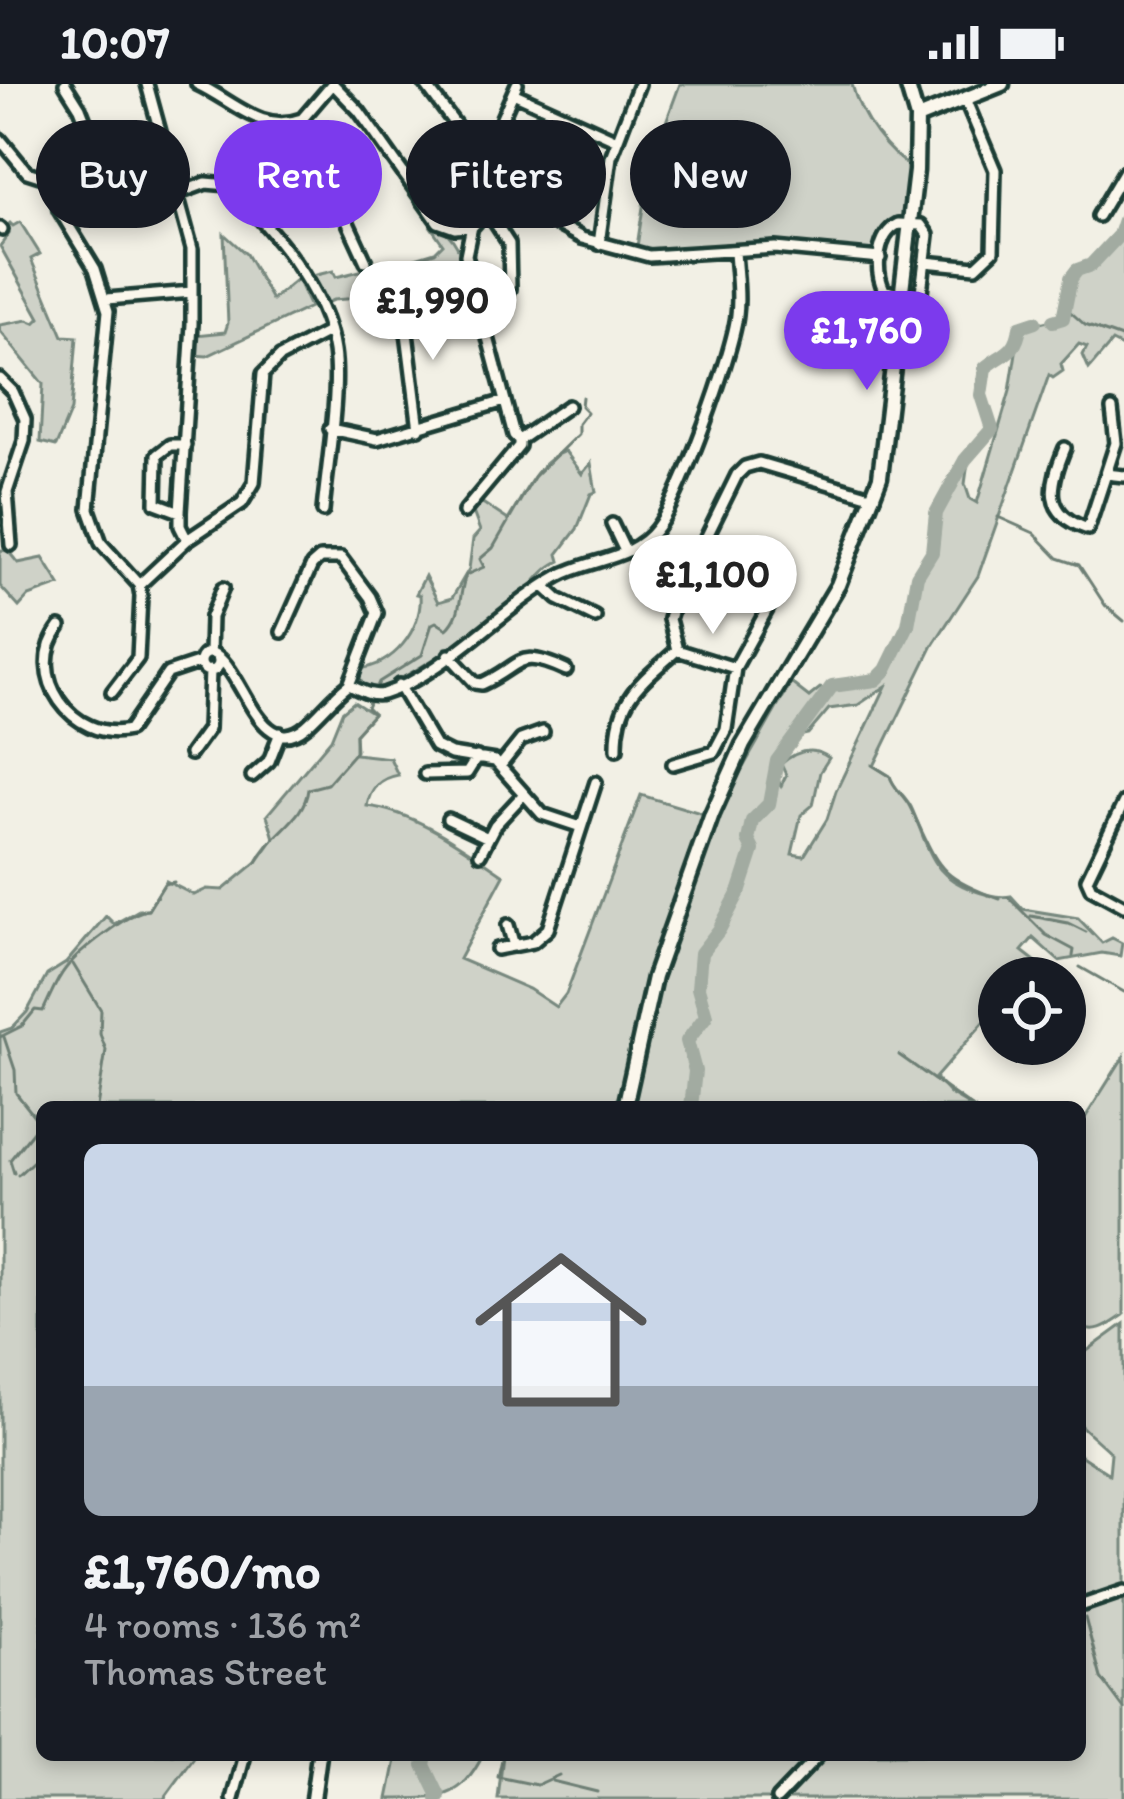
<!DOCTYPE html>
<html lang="en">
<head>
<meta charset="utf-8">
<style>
  :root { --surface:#171b24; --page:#242831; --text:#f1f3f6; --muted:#9ea1a6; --line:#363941; --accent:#7c3aed }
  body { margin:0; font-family:Itim,sans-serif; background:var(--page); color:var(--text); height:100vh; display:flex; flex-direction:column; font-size:45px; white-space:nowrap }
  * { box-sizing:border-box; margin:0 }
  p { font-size:39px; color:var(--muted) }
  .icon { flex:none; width:66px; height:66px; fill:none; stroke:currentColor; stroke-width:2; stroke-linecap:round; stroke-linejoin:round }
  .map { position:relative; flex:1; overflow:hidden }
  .details { position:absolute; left:36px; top:1017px; width:1050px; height:660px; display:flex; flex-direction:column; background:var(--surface); border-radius:18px; box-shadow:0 6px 18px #0003 }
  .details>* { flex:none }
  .banner { position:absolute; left:36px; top:36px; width:1053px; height:108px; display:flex; gap:24px }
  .buttons { position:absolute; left:978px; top:873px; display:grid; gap:24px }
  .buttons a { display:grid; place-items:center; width:108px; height:108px; border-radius:50%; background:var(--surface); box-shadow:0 6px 18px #0003; font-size:60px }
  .price { position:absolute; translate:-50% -102px; padding:0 27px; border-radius:42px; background:#fff; color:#222; font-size:39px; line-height:78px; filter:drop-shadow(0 3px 6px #0008) }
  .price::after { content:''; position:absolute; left:50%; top:72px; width:36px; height:27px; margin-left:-18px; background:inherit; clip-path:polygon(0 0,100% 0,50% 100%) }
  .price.selected { background:var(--accent); color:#fff }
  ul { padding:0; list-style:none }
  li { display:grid; align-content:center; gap:24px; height:636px; padding:0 48px }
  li+li { border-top:3px solid var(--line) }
  li span { display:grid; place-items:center; height:372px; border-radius:18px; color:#555 }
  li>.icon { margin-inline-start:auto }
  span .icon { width:216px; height:216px; fill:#fffc; stroke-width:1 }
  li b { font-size:51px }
  .pill { padding:0 42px; border-radius:54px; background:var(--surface); box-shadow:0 6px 18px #0003; font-size:42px; line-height:108px }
  .pill.selected { background:var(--accent); color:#fff }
  .status { display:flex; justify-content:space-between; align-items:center; height:84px; padding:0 60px; background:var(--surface); direction:ltr }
  .status svg { height:33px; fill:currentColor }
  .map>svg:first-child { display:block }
  .green { fill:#cfd2c8; stroke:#77887e; stroke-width:3; fill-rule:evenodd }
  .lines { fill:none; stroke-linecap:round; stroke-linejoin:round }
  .stream { stroke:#6e7f75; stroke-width:3 }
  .river { stroke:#a2aba1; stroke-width:14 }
  .street-casing { stroke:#1f3d34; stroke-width:18 }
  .secondary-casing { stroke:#1f3d34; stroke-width:21 }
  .street { stroke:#fbf7ec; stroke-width:9 }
  .secondary { stroke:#fbf7ec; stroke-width:12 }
</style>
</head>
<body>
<div class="status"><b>10:07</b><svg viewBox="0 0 49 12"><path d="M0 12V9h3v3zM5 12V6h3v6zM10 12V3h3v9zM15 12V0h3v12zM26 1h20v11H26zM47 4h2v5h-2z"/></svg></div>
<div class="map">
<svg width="1124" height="1715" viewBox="0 0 1124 1715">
  <rect width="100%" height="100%" fill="#f2f0e5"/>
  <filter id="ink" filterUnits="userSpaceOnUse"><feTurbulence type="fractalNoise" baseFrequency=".00833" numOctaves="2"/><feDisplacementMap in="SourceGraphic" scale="24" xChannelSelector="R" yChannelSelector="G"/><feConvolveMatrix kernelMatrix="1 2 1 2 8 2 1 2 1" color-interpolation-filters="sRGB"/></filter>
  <g filter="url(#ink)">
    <path class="green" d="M680,0H852C860,34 887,69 916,87L910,140L891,143L880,174L814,166L636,169L649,84Z
      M1124,136V264L1112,258L1089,285L1083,271L1087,263L1079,260L1061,280L1063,287L1053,294L1049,291L978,492L933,561L874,682L890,692C893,704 905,711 911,723C920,742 927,769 940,785C953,801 991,816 1011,812L1023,825L1078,834L1102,859L1112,854L1122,859L1120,872L1102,869L1059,877L1033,854L1022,867L1040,881L1027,894H999V921L935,994L950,1010L972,1023H631L633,1010L628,1023H42V1671H196L164,1715H0V948L12,944L27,928L47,891L66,879L106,832L114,840L139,826H148L166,797L194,811L207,805L223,806L257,778L274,754L267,731L331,655L342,628L354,618L373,630L355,650V670L390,674L398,691C380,694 370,704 367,722C416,728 464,764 504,791L459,875L529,905L556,923L566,910L641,711L714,733L689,812L724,717L791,599L809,613L820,604L829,606L844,598L875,596L886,586L908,541L917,492L932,469L936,429L969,371L965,400L970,415L977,419L1010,307L1020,243L1063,234L1071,194L1077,186L1091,181L1118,152ZM886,602L836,707L827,735L804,772L792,770L801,731L813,721L820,688L829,674C813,662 796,667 781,680L786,691L781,702C770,681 782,670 794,653L808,650L829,625L858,621Z
      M20,138L40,170L31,175L63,252L77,253L71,326L56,362L40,358L43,300L0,247V241L28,236L35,239L40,234L0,162L9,150L4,145L10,139L13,142Z
      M436,141C463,157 461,178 469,206L387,218L385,212L333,216L320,222L308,193L333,187L336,193L376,183L380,185L435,168L443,160L431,143Z
      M224,150L246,170L272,216L297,195L310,223L207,272L194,271L195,251L225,248L228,239Z
      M565,367L582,390L591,379L596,408L591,410L577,445L558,470L560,477C542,484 533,503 518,515C475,550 431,579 382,605L362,600L357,585C392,584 423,545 420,511L416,510L425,492L438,518L452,514L469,485L473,455L480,447L473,428L481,418L508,436C524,412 536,377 565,367Z
      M0,466L8,467L18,479L43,474L60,501L29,512L19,523L0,502Z
      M1124,972V1231C1110,1240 1097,1252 1080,1243V1042Z
      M1124,1240V1503L1080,1518V1371L1109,1390L1111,1369L1080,1341V1272Z
      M1124,1513V1715H782L825,1671H1080V1527Z
      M397,1671H483C461,1715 442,1715 388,1715Z
      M503,1671H812L772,1715H498Z"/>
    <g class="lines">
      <path class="stream" d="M1066,224L1085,241L1124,255
        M998,433L1034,449L1058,474L1079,481L1105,521L1124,537
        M376,605L379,598L422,571L432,540L436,538L447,545C463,530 458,512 466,491L484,483L480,475L493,464L534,393L578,350V340L587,328L581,322L582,313
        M872,681L890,692C893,704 904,711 910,723C939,781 934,792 1000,815
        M257,778C271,749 305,735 308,705L327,700L356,667L355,650L373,630L367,624L370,616
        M1008,813L1046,851L1074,866L1073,872
        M1031,832L1068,839L1086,848
        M73,880L101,926L100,950L106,966L97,1023
        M1080,883L1124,908
        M0,953L22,942L35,926L43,927C50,913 56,896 66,884C79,868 130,827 148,826L164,800L174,798
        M4,953L15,986L16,1009L38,1037L42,1072
        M899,971L972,1023
        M14,1089L10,1076L37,1042
        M18,1091L41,1070
        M1080,1243L1086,1247
        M1085,1534L1101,1594L1124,1625
        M503,1671L498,1693L537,1701L559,1691
        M552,1697L597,1708"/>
      <path class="river" d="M1053,237L1063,234L1071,194L1077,186L1091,181L1119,151L1124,136
        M691,1023L695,987L687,957L706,932L698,904L701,869L719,846L740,806L753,766L748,756L752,737L769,720L777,677L832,602L876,596L886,586L908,541L917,492L932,468L936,429L965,376L992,345L981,311L985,284C1003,269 1017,269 1020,243L1035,238
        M426,1671L424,1681L439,1712L437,1715"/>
      <defs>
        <path id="street" d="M65,0L80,24L100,75
          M147,0L192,165V240L180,428V442L187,456
          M197,0C234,17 261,50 302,35
          M332,0L302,35L301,55L304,74L343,128L366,178
          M333,0L359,27L438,138L455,144L473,142L506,105
          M425,0L498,98L529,125L582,154L649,172L775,164L880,174
          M513,9L617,56
          M0,55L27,88L52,96
          M488,87L494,75L502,34L517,0
          M52,96L59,126L95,185L108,227L89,425L101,459L139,501L141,512L138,574L112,608
          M52,96L94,78L164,57
          M179,109L206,99L229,101C271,145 325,204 334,267C340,307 327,383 323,427
          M487,126L509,160L510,205
          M1098,132L1124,88
          M898,140L921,141L928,151L921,208L913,215L884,206C874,185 877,151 898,140Z
          M472,142L466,171L514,351L519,356
          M0,144L2,146
          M599,160L611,73L639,0
          M925,178L976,183L993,167L995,86L965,15
          M107,215L192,208
          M403,217L419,345
          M0,295L13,308L25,335L24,357L7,408L11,461
          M330,345L377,355L505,317
          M1065,364C1050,400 1042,430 1088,445L1106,390L1124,392
          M1106,390L1116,359L1112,325
          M180,428L156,419L157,371L170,361H185
          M464,428L519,362V356L568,322
          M612,440L625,467
          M139,501L187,456L242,419L254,399L263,290L280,273L328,248
          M544,502L558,515L595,533
          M60,543C23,590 73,659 129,646L168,589L201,578
          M282,548L312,481L320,474H341L370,513L377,529L349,601
          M677,566L669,535L674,519L737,391L745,383L759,379L874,413
          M677,566L735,584
          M210,569L211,533L223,504
          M201 578a9 9 0 1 1 18 0a9 9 0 1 1-18 0Z
          M449,571L475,599L482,600C524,581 516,563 566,586
          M218,573C243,590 262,679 306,642C321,629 333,613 349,601
          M349,601C360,606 371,613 383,610C444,591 503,523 559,492C590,475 633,476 656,445C680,415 733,269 737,231C740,210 736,188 735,167
          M399,601L435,662L451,670L495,677L542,730L581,743
          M617,665C616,613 642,598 677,566
          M190,670L208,645L210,586
          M673,680L714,668L726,645L735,584L774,513L770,499L706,456
          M501,681L521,656L543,648
          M425,690L467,689L477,673
          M252,692L269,677L280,649
          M1124,718L1087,795L1091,804L1124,822
          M448,735L488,754
          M480,770L495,741L523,711
          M508,841L514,862
          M497,865L533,858L548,845L596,698
          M1080,1522L1124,1507
          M233,1715L245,1671
          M777,1715L819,1671"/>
        <path id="secondary" d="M917,34L1002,0
          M625,1023L654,893L712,730L743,661L838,501L880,393L916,87L917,34L907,0
          M313,1715L319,1671"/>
      </defs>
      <use href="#street" class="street-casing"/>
      <use href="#secondary" class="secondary-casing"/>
      <use href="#street" class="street"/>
      <use href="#secondary" class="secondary"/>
    </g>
  </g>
</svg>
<div class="buttons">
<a><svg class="icon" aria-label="locate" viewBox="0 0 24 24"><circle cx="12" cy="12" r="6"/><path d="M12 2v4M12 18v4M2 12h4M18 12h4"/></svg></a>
</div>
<b class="price" style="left:433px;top:279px">£1,990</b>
<b class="price selected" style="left:867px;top:309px">£1,760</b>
<b class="price" style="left:713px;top:553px">£1,100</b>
<div class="banner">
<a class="pill">Buy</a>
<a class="pill selected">Rent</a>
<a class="pill">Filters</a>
<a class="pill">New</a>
</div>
<section class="details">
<ul>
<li><span style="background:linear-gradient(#c9d6e8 65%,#9aa5b1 0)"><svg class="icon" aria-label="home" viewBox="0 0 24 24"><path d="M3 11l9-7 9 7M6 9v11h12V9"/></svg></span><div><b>£1,760/mo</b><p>4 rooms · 136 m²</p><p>Thomas Street</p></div></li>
</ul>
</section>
</div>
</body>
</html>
